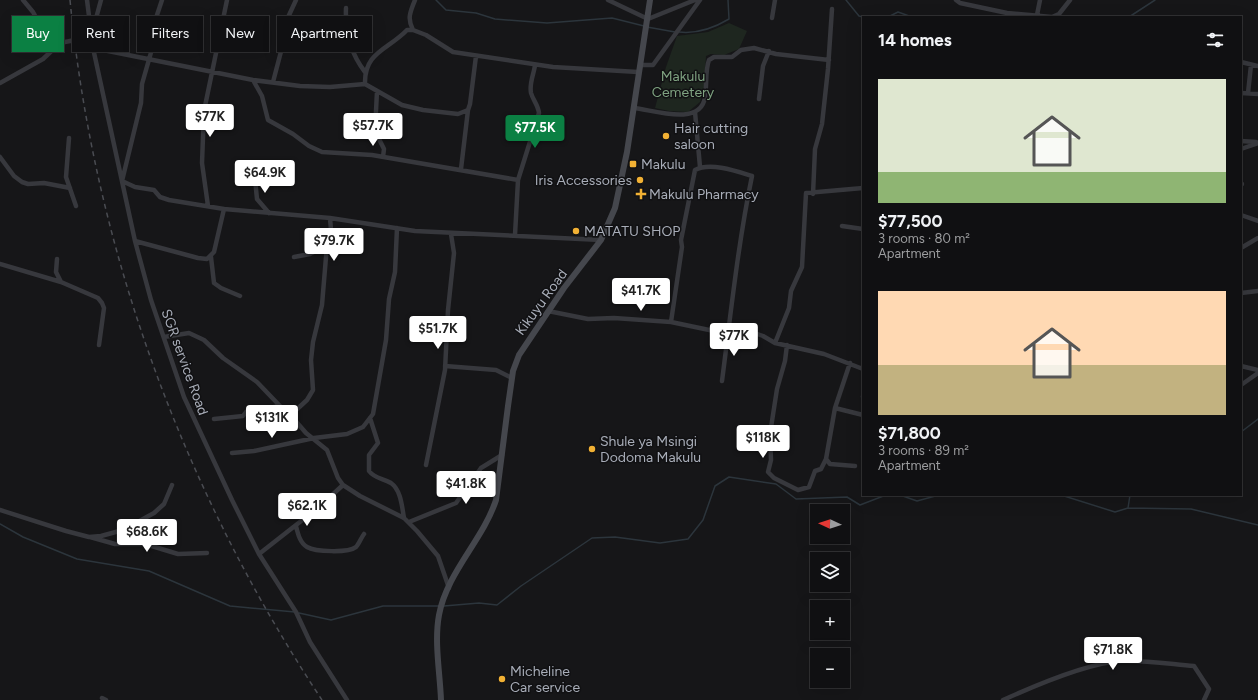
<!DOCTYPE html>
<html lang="en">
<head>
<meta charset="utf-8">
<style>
  :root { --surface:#101012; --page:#19191b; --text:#f1f3f6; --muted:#9c9d9f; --line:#303032; --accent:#0b8043 }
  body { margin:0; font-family:Figtree,sans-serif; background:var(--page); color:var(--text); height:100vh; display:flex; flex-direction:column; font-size:15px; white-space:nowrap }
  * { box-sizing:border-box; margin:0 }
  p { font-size:13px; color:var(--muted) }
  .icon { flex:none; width:22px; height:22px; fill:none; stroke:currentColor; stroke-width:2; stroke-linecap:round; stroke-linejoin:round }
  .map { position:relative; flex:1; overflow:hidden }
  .drawer { position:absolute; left:862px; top:16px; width:380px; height:480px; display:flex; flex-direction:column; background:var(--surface); border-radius:0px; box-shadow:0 4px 16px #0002,0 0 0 1px var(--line) }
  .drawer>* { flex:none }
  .top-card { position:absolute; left:12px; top:16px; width:380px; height:36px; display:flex; gap:8px }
  .needle { width:26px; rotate:273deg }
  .fabs { position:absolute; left:810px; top:504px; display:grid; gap:8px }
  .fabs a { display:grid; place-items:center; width:40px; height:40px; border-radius:0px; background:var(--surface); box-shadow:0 4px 16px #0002,0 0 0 1px var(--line); font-size:20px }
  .price { position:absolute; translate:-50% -34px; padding:0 9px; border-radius:4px; background:#fff; color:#222; font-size:13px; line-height:26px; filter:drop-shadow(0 1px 2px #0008) }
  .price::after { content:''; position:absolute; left:50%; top:24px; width:12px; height:9px; margin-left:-6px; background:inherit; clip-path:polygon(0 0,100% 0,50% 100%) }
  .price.selected { background:var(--accent); color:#fff }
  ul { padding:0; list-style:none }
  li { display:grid; align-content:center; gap:8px; height:212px; padding:0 16px }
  li span { display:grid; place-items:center; height:124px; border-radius:0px; color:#555 }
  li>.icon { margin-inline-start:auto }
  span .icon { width:72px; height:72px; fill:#fffc; stroke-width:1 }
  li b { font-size:17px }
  h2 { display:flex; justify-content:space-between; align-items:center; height:48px; padding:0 16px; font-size:17px }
  .pill { padding:0 14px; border-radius:0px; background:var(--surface); box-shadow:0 4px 16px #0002,0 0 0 1px var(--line); font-size:14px; line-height:36px }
  .pill.selected { background:var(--accent); color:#fff }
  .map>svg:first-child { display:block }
  .green { fill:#1e261f }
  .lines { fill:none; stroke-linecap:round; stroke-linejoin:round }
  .stream { stroke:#2c353c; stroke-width:1.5 }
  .street-tunnel { stroke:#333438; stroke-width:4.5; stroke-dasharray:4.5 2; stroke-linecap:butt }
  .street { stroke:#37383d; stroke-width:4.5 }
  .secondary { stroke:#45474d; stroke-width:6 }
  .rail { stroke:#4a4c52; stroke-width:1.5; stroke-dasharray:5 4; stroke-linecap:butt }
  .poi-dot { fill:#f2b134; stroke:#111113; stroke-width:1.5 }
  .labels { text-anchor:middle; stroke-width:3; stroke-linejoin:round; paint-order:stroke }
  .park-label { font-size:14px; fill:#7fa381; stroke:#111113 }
  .poi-label { font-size:14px; fill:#a8adb8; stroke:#111113; text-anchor:start }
  .street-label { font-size:14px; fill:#a8adb8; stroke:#111113 }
</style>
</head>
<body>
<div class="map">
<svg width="1258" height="700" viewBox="0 0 1258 700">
  <rect width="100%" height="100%" fill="#161618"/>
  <path class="green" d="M729,23L747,31L739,49L724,55L711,54L706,56L704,88L700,102L688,112L669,111L655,108L666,67L677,36L708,32Z"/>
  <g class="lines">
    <path class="stream" d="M436,0L446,10L476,13L495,19L547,23L612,18L644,26
      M846,0L859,16L863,17
      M888,17L898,12L912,17
      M1129,17L1155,0
      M647,27L675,32
      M679,32C697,34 714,28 729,19L728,0
      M1241,432L1258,419
      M900,495L917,501L939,495
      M1061,495L1115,512L1128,508L1130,495
      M1128,508L1191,509L1258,525
      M0,524L23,537L77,559L149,571L230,606L295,612
      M444,606L479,603L497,605L521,586L592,538L615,537L660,543L688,539L703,520L715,486L729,477L776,484L796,499L847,497L860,505L886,495
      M299,613L331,620L383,606H439"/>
    <path class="street-tunnel" d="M70,41L81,39"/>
    <path class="street" d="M23,0L33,12L43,30L60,43
      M87,0L93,48L135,241L151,300L184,397L232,500L259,554L296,612L310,642L347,700
      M162,0L157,15L152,49L142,84L141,103L122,181L135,187L154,190L160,197L169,200L224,209L330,218L415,231L601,240
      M608,0L648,19L695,0
      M956,0L960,3L1007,13L1052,17L1059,14L1070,0
      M346,8C345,32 350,53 365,72
      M1037,15L1040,0
      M772,18L775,0
      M413,30C407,19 410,12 415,0
      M81,39L91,37L101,0
      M93,48L253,80L300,86L330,87L365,84L402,105L423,110L458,114L468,110L470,104L476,56
      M1241,62L1258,66
      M640,65H653L700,0
      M253,80L262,96L268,120L293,134L309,146L322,152L372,155L518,180
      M273,82L284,40V26L296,0
      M0,83L43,59L60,43L70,41
      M365,84C364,52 388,50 407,30H413L426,35L453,52L553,67L638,72
      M377,91L375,131L384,149L383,157
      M1241,93L1258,94
      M1248,93L1251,65
      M759,99L763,66L769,51
      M634,108C653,110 701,127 705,97C707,86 705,70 709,60L714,57H732L741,50L754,48L776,54L829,60
      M695,112L700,167
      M69,138L66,177L76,206
      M1241,141L1256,142
      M1241,149L1258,143
      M0,157L14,176L22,182L28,184L44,183L70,188
      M461,169L468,110
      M255,179L257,199L269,213
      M1241,184H1242
      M813,194L815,149L822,124L828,69L832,9
      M208,206L202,163L204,111L227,0
      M1241,215L1258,221
      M330,218L331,230L327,245L322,305L313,342L311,360L313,390L307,400L294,412L293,418L306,433L327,450L338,478L343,485L360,496L404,518L417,531L438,556L449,588
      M842,226L863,229
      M515,235L518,180L539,113C538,105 533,100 531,93C529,83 534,74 535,65
      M135,241L198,258L207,259L214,252L224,209
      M1241,248L1258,238
      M211,257L214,283L221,288L240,296
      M294,257L310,254L327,245
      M57,259L56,272L61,282
      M0,264L61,282L98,298L102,303L104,308L99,345
      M1241,293L1258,291
      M548,311L588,319L614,318L671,322L714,331H749L763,336L775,343L824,354L863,369
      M671,322L682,247L681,240L695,170C710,162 736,171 752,176C738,244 731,312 722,381
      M164,337L189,333L204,340L223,358L257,382L280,406L293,415
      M775,343L789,308L791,291L802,267L806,193L863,188
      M787,345L785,361L777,389L770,434L771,460L768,472L774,478L798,490L809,487L815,471L821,469L826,459
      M850,363L835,408L826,459L830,464L855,466
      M445,366L496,370L512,378
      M1241,366L1258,370
      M1241,385L1258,373
      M863,397V396
      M835,408L863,415
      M370,418L378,443L369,455V471C375,479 383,478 391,483C401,490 402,507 404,518
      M214,419L243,416L246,412L280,406
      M232,453L254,451L314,438L347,434L363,427L373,414L386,340L389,299L395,272L397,228
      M426,465L445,370L448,310L454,253L451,234
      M0,510L66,531L89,537L101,536L123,530L154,513L164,504L172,485
      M409,522L456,503L481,468L502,455
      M296,526C298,534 300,543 307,547C315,552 349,553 356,547C359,544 361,538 364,534
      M90,537L115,544H145L178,554L207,553
      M259,554L319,507L343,485
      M102,698L106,700
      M1003,700C1034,686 1087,663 1121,661C1145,660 1170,664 1194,666L1209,689L1204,700"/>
    <path class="secondary" d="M441,700C440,673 434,642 439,615C447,572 483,540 496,500L508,406L513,371L519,355L564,288L601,240L615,208L627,152L650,0"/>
    <path class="rail" d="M70,0C94,249 184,492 322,700"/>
  </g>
  <g class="poi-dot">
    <circle cx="666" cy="136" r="4"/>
    <rect x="629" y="160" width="8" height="8" rx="2"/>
    <circle cx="640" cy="180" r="4"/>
    <path d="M639 188h4v4h4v4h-4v4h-4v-4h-4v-4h4z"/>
    <circle cx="576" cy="231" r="4"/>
    <circle cx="592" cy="449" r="4"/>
    <circle cx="502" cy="679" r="4"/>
  </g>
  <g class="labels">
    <g class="park-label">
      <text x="683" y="81">Makulu<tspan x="683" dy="16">Cemetery</tspan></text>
    </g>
    <g class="poi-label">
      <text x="674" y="133">Hair cutting<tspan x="674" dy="16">saloon</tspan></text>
      <text x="641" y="169">Makulu</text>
      <text x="632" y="185" text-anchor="end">Iris Accessories</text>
      <text x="649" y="199">Makulu Pharmacy</text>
      <text x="584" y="236">MATATU SHOP</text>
      <text x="600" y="446">Shule ya Msingi<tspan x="600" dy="16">Dodoma Makulu</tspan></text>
      <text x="510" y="676">Micheline<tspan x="510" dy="16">Car service</tspan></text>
    </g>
    <g class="street-label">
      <text transform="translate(541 302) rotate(-54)" y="5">Kikuyu Road</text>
      <text transform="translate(185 362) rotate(70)" y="5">SGR service Road</text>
    </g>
  </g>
</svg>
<div class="fabs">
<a><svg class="needle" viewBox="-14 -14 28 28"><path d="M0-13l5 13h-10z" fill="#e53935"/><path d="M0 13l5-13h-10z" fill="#9c9d9f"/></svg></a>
<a><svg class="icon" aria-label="layers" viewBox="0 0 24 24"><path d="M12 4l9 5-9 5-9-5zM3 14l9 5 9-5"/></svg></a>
<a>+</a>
<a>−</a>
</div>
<b class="price" style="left:210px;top:138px">$77K</b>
<b class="price" style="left:373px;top:147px">$57.7K</b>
<b class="price selected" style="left:535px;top:149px">$77.5K</b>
<b class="price" style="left:265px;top:194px">$64.9K</b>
<b class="price" style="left:334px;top:262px">$79.7K</b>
<b class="price" style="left:641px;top:312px">$41.7K</b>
<b class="price" style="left:438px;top:350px">$51.7K</b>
<b class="price" style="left:734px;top:357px">$77K</b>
<b class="price" style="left:272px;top:439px">$131K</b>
<b class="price" style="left:763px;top:459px">$118K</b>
<b class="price" style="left:466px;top:505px">$41.8K</b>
<b class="price" style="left:307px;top:527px">$62.1K</b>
<b class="price" style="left:147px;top:553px">$68.6K</b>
<b class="price" style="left:1113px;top:671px">$71.8K</b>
<div class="top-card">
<a class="pill selected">Buy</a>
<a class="pill">Rent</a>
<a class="pill">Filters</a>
<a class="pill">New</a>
<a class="pill">Apartment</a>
</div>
<section class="drawer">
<h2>14 homes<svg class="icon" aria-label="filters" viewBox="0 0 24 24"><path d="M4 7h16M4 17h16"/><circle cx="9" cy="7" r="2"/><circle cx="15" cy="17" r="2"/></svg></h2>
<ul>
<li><span style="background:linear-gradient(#dfe7d0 75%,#8fb573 0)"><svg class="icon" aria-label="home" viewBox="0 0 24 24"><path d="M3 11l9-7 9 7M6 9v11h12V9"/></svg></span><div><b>$77,500</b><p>3 rooms · 80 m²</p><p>Apartment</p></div></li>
<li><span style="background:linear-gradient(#ffd9b3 60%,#c2b280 0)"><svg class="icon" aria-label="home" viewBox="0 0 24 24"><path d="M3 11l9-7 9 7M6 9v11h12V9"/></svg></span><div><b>$71,800</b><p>3 rooms · 89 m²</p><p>Apartment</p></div></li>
</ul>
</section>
</div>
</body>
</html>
